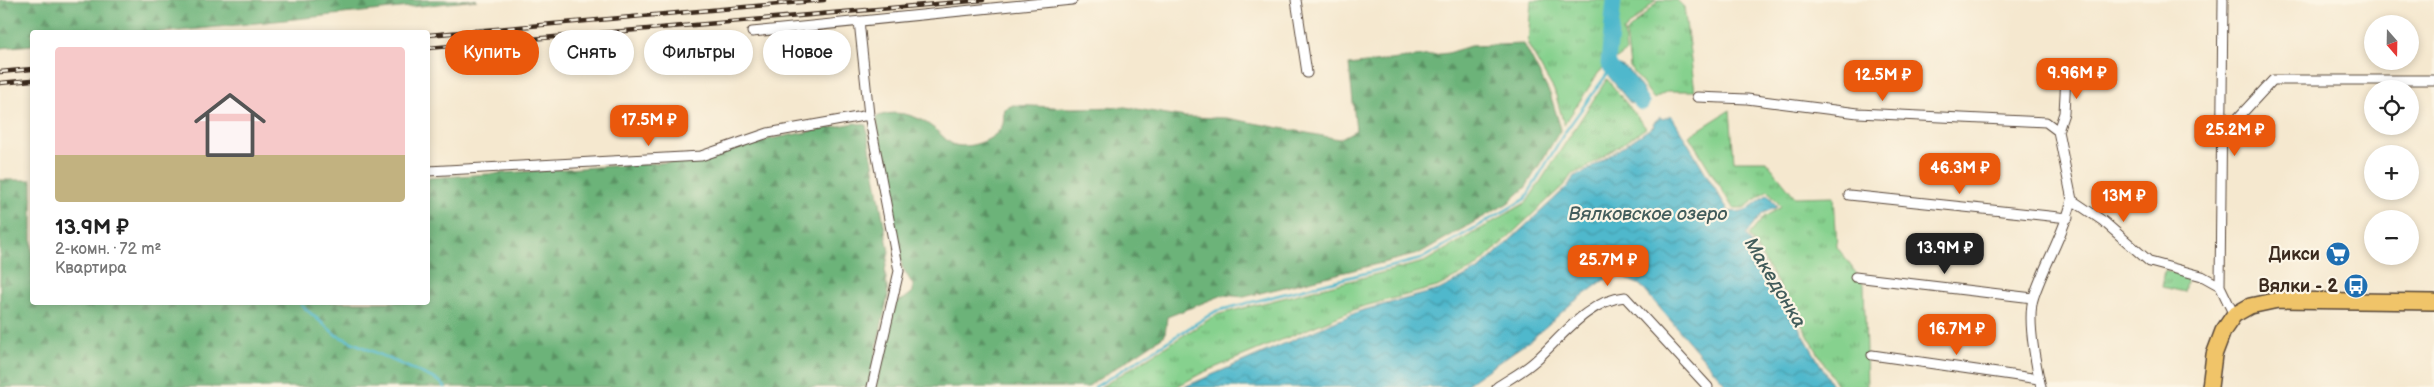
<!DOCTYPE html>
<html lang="ru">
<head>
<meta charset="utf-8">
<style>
  :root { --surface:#fff; --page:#f6f6f6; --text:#222; --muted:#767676; --line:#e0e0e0; --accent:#ea580c }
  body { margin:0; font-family:"Balsamiq Sans",sans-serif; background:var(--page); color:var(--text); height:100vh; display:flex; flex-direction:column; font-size:19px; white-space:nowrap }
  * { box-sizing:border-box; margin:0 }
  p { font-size:16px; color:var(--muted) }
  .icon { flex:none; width:28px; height:28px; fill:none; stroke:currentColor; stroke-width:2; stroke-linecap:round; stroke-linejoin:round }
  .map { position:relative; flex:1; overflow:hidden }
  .drawer { position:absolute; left:30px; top:30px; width:400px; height:275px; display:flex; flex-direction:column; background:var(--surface); border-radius:5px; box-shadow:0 2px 8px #0003 }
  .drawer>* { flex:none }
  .top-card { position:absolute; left:445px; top:30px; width:475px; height:45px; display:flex; gap:10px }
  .needle { width:32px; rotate:160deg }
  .fabs { position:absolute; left:2364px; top:15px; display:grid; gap:10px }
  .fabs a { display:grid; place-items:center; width:55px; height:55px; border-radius:50%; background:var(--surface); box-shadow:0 2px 8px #0003; font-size:25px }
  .price { position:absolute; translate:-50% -42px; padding:0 11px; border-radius:10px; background:var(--accent); color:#fff; font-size:16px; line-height:32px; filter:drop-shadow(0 1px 2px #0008) }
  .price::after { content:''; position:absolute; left:50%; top:30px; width:15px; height:11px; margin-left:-8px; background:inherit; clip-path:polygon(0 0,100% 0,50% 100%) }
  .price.on { background:#222; color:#fff }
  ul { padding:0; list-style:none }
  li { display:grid; align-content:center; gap:10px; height:265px; padding:0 25px }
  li+li { border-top:1px solid var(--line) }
  li span { display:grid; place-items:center; height:155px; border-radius:5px; color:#555 }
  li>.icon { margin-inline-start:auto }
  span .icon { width:90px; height:90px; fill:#fffc; stroke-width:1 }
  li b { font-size:21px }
  .chip { padding:0 18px; border-radius:22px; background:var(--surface); box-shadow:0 2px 8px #0003; font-size:18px; line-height:45px }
  .chip.on { background:var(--accent); color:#fff }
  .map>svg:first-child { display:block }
  .grass { fill:url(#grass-tufts); stroke:#607e56 }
  .forest { fill:url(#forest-firs); stroke:#546e4c }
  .water { fill:url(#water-waves); stroke:#457175 }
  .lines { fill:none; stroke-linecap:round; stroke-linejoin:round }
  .stream { stroke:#4fb8cc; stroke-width:2.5 }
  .river { stroke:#4fb8cc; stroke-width:15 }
  .minor-casing { stroke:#574639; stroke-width:11 }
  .primary-casing { stroke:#574639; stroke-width:18 }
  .minor { stroke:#fff; stroke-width:9 }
  .primary { stroke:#f0c469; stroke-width:15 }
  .rail-casing { stroke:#3b2a1e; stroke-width:4.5 }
  .rail { stroke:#fcf5e5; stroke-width:2.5; stroke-dasharray:8; stroke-linecap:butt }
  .labels { text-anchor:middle; stroke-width:4.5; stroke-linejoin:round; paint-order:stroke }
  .poi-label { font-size:18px; font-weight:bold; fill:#3b2a1e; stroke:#fcf5e5; text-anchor:end }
  .water-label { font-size:19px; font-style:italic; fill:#425c5b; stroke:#fcf5e5 }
</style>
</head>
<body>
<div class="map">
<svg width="2434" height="387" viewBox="0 0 2434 387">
  <defs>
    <pattern id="grass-tufts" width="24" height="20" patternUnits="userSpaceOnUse" patternTransform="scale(1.25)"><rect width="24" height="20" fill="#86d18e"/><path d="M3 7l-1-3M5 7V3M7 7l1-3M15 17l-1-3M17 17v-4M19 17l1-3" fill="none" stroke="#6faa73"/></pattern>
    <pattern id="forest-firs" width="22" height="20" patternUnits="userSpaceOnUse" patternTransform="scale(1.25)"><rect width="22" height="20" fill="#6cb379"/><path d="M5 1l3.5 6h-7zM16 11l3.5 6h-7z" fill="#5a9263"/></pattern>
    <pattern id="water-waves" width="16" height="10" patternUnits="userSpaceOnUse" patternTransform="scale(1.25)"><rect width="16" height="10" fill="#4fb8cc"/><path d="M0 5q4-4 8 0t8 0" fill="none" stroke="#4396a5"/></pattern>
  </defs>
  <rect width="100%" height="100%" fill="#fcf5e5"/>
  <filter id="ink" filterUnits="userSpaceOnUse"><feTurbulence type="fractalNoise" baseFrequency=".02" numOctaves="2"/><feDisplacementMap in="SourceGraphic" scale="10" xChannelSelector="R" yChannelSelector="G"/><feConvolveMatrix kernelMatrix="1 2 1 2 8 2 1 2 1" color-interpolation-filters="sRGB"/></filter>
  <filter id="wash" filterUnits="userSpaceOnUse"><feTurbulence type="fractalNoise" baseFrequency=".0096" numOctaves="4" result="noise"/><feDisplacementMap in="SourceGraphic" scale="20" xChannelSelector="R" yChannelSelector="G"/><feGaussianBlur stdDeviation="1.12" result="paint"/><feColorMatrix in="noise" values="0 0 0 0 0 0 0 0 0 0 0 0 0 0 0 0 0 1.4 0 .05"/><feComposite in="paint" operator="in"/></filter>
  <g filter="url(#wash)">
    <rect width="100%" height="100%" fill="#f5e8cf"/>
    <path class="grass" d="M1531,0H1656L1624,31L1626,52L1599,72L1564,125L1555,92L1528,45Z
      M1659,0H1677L1684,7L1695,91H1667L1654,99L1630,67L1626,33Z
      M1607,79L1646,128L1583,170L1572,174L1566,183L1476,267L1437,287L1361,307L1202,373L1176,387H1101L1216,315L1424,262L1527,202Z
      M1730,110L1734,161H1766L1795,197L1834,196L1837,247L1864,284L1867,387H1838L1749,235L1764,217L1781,207L1768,190L1744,208H1733L1689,136Z
      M2165,270L2188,276L2185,292L2162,287Z"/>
    <path class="forest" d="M0,0H477L170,32H32V45L0,48Z
      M1524,44L1550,94L1561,129L1526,187L1508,203L1418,254L1244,297L1223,295L1167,317L1165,335L1087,387H876L896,302L904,299L913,292V285L902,267L876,117C898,108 920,116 937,131C943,136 947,142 955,145C970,149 997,140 1003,124C1004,120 1003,114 1005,109L1013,105L1072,108L1125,107L1185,117L1227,118L1339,139L1356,130L1349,65L1448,53L1470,46Z
      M855,123L866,125L889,252L885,270L888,296L868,387H0V180H32V302H428V178L703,160L770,139Z"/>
    <path class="water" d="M1608,64C1629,63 1633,77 1645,93L1642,96L1645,100L1639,106L1635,101L1631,104L1607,74Z
      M1671,115L1729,212L1745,211L1768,194L1777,207L1763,213L1746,234L1833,387H1728L1640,285L1620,276L1604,280L1571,304L1532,339L1463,387H1184L1360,311L1439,290L1478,270L1568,186L1574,176L1583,173L1654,126L1653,123L1660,117L1663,119Z"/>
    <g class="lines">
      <path class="stream" d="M301,305L336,335L439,381L445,387
        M1095,387L1216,311L1421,259L1525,199L1565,132L1607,74"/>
      <path class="river" d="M1614,0L1608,64L1642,103"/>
    </g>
  </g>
  <g filter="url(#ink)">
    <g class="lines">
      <defs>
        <path id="minor" d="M1296,0L1307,73
          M2223,0L2220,286L2234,315
          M859,21L869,115L899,271L872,387
          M752,32L1072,0
          M1697,97L1747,99L1858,113L2046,122L2058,131
          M2058,131L2072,200L2103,221L2150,262L2202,276L2220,286
          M2058,131L2064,113L2066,76H2101
          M2223,134L2273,80H2434
          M428,171L701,156L768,133L869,115
          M1849,195L2068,218
          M1855,277L2033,298
          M1872,355L2039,379
          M1497,387C1509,379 1524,371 1535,361C1561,338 1588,300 1625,297L1708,387
          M2041,387C2036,365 2026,318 2034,296C2045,263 2064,234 2072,200"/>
        <path id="primary" d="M2210,387L2214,355L2223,331L2234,315L2250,306L2278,300L2434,302"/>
      </defs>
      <use href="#minor" class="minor-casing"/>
      <use href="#primary" class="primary-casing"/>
      <use href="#minor" class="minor"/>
      <use href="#primary" class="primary"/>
      <defs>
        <path id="rail" d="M428,35L824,0
          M428,48L983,0
          M0,72L32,69
          M0,83L32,80"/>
      </defs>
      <use href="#rail" class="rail-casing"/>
      <use href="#rail" class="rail"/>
    </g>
  </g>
  <defs>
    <symbol id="supermarket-disc" viewBox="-11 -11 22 22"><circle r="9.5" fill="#1f6fb2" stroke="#fcf5e5"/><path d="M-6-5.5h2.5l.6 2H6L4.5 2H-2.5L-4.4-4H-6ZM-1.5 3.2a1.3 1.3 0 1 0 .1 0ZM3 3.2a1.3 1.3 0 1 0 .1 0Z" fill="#fff"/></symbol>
    <symbol id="bus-disc" viewBox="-11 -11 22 22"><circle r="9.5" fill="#1f6fb2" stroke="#fcf5e5"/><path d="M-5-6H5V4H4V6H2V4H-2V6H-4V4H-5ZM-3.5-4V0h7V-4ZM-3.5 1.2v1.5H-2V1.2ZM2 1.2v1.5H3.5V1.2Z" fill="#fff"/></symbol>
  </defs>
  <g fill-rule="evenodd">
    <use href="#supermarket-disc" x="2324" y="240" width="28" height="28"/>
    <use href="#bus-disc" x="2342" y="272" width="28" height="28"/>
  </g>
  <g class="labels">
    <g class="poi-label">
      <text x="2320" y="260">Дикси</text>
      <text x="2338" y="292">Вялки - 2</text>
    </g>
    <g class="water-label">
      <text x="1648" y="220">Вялковское озеро</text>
      <text transform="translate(1776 282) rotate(59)" y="7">Македонка</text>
    </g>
  </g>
</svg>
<div class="fabs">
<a><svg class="needle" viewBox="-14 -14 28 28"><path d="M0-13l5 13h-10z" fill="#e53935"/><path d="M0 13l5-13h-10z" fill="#767676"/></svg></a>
<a><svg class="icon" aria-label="locate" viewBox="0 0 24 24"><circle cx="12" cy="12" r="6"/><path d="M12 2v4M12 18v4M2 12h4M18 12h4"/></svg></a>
<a>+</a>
<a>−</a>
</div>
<b class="price" style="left:2077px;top:100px">9.96M ₽</b>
<b class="price" style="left:1883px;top:102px">12.5M ₽</b>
<b class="price" style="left:649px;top:147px">17.5M ₽</b>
<b class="price" style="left:2235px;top:157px">25.2M ₽</b>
<b class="price" style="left:1960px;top:195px">46.3M ₽</b>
<b class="price" style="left:2124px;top:223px">13M ₽</b>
<b class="price on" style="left:1945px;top:275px">13.9M ₽</b>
<b class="price" style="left:1608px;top:287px">25.7M ₽</b>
<b class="price" style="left:1957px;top:356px">16.7M ₽</b>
<div class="top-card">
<a class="chip on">Купить</a>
<a class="chip">Снять</a>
<a class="chip">Фильтры</a>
<a class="chip">Новое</a>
</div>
<section class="drawer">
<ul>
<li><span style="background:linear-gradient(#f6c9c9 70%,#c2b280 0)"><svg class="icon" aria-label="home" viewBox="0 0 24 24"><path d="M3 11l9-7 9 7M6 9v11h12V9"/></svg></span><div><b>13.9M ₽</b><p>2-комн. · 72 m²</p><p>Квартира</p></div></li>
</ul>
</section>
</div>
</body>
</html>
